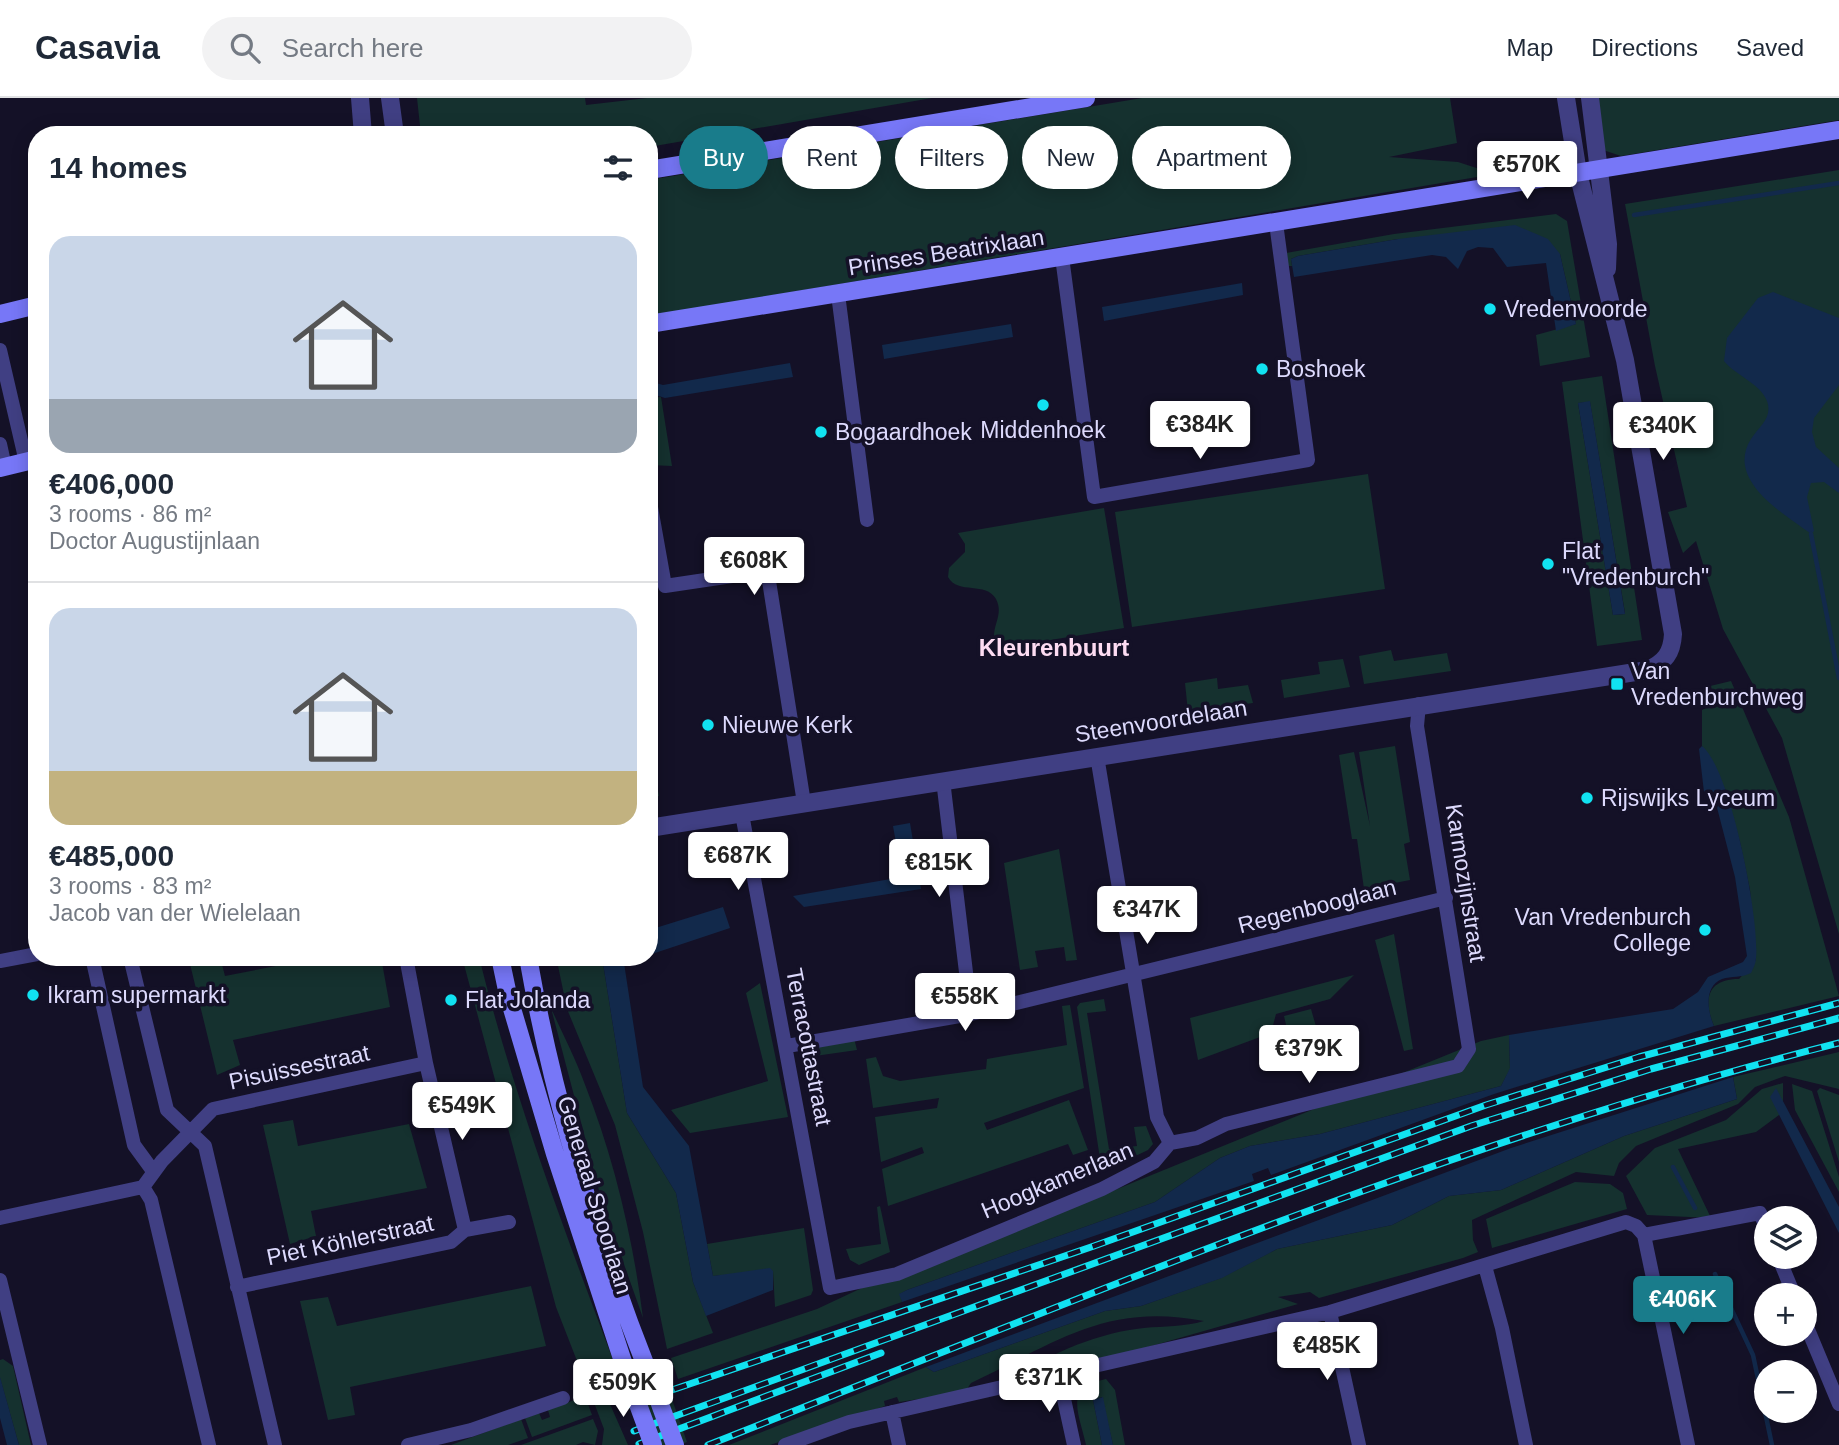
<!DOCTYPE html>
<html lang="en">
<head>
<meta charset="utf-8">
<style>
  :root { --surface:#fff; --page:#f2f2f3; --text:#1f2937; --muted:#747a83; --line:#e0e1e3; --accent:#197c8b }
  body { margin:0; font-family:Arial,sans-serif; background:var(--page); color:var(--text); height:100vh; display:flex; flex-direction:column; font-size:26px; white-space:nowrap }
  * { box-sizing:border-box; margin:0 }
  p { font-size:23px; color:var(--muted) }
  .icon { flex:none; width:38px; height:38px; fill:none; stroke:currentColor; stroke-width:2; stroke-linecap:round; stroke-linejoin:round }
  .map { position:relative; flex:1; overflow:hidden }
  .drawer { position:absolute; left:28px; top:28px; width:630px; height:840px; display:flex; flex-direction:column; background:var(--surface); border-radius:28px; box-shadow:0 4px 18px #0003 }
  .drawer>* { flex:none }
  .hud { position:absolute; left:679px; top:28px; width:665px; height:63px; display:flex; gap:14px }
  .tools { position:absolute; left:1754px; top:1108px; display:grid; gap:14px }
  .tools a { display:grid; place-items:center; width:63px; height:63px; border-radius:50%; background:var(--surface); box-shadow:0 4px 18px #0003; font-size:35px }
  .price { position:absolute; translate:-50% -60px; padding:0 16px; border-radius:7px; background:#fff; color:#222; font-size:23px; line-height:46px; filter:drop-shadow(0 2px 4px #0008) }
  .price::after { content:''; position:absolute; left:50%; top:42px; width:21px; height:16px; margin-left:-10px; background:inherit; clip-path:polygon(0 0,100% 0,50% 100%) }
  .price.on { background:var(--accent); color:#fff }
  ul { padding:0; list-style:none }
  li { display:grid; align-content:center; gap:14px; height:371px; padding:0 21px }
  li+li { border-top:2px solid var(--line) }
  li span { display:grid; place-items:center; height:217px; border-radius:21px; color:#555 }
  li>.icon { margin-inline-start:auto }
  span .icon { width:126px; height:126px; fill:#fffc; stroke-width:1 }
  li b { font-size:30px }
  h2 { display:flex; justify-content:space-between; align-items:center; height:84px; padding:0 21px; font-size:30px }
  .tag { padding:0 24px; border-radius:32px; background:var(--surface); box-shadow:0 4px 18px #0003; font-size:24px; line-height:63px }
  .tag.on { background:var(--accent); color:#fff }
  header { display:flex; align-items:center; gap:42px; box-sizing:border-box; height:98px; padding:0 35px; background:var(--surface); border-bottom:2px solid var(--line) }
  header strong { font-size:33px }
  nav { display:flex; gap:38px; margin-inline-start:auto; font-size:24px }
  .search { width:490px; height:63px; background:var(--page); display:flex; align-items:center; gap:18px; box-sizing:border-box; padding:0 24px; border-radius:38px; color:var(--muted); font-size:26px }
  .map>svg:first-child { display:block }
  .green { fill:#15312f; fill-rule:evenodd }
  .water { fill:#12294b }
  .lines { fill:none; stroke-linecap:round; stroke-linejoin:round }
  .stream { stroke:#12294b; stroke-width:4.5 }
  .minor { stroke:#403f83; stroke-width:14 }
  .tertiary { stroke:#403f83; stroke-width:18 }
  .secondary { stroke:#7777f7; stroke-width:18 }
  .rail-casing { stroke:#11e2f1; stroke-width:7 }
  .rail { stroke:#141127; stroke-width:4.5; stroke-dasharray:13; stroke-linecap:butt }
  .secondary-bridge { stroke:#7777f7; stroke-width:18 }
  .poi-dot { fill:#11e2f1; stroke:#141127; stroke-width:2.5 }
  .labels { text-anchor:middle; stroke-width:7; stroke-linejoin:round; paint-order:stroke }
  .street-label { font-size:23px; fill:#dddafd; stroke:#141127 }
  .poi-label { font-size:23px; fill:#dddafd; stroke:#141127; text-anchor:start }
  .neighbourhood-label { font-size:24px; font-weight:bold; fill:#fddcf2; stroke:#141127 }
</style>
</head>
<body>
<header>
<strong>Casavia</strong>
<div class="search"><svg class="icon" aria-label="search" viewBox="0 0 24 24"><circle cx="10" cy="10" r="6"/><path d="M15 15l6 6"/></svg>Search here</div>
<nav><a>Map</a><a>Directions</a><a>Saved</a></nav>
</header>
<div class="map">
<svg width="1839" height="1347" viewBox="0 0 1839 1347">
  <rect width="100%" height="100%" fill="#141127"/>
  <path class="green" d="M417,0H585L586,7L647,0H932L649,49V37H421Z
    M1142,0H1450L1457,45L1389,59L1458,64L1495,76L649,218V82Z
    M1592,0H1839V22L1621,58L1600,51Z
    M1839,72V836L1782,640L1723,531L1696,443L1683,455L1668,414L1687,409L1655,268L1625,106Z
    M1556,116L1567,123L1590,259L1540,268L1536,237L1576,226L1560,156L1398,141L1298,158L1291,161L1292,168H1288L1286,155L1394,136Z
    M1602,278L1642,542L1597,548L1562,284ZM1590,304L1625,515V516L1613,517L1578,305Z
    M661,299L672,368L649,367V300Z
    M1368,376L1385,491L1132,529L1115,414Z
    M1104,410L1124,530L1032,545L1028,550L999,554C985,532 1006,520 996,501C986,483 958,497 948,479L949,470L965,454V446L958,435Z
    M1391,552L1394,563L1447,555L1451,573L1364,586L1359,558Z
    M1343,561L1350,589L1284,600L1281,582L1320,576L1318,564Z
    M1217,580L1218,591L1248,587L1253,605L1188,614L1185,585Z
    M1731,583L1789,719L1839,898L1714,928C1703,902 1707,881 1739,881L1756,862L1750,792L1740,744L1726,696L1702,648V612L1715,606L1706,589Z
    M649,648L659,698L649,700Z
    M1395,648L1410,744L1404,746L1410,782L1364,791L1357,741H1352L1339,657L1354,654L1370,728L1359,654Z
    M1059,751L1077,862L1066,863L1064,849L1035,853L1038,869L1020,872L1004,765Z
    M1394,836L1413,951L1404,953L1375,842Z
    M201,859H220L225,878L322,859H381L390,909L233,942L240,967L217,977L189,862Z
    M462,859H479C514,1000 565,1134 616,1270L586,1286L556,1209Z
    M572,859H602L627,1015L676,1095L693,1184L713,1235L667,1251L643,1134L615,1027L567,911L557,863Z
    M1354,877L1330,901L1276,916L1271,935L1198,962L1190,920Z
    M760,885L788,1019L690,1035L671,1012L768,983L746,895Z
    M1104,901L1106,913L1087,915L1109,1051L1137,1048L1134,1029L1146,1028L1153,1046L1148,1052L1102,1074L1077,909L1080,905Z
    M1070,907L1084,990L984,1025L987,1032L1069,1002L1088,1052L1073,1057L1068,1046L888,1108L882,1071L924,1055L922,1049L881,1064L875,1019L937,1010L939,1000L873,1010L866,961L876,959L883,978L900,983L986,971L987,961L1067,947L1062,908Z
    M551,910C562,935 575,959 584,984C614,1060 633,1140 643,1220L602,1104Z
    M1311,911L1317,932L1289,940L1284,918Z
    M1509,937L1510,971L1501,988L1320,1036L1250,1048L1220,1060L1155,1104L907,1192L900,1196L902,1204L678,1281L671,1260L817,1211L866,1188L899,1180L1481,943Z
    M854,940L857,952L815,958L820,947Z
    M1839,954V991L1785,978L1755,989L1738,1006L1636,1048L1619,1065L1614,1078L1576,1074L1472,1122L1473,1142L1478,1154L1463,1160L1319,1200L1310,1194L1278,1199L1298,1206L1113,1259L1014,1282C1047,1255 1102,1234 1144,1230C1165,1228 1184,1229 1204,1223C1106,1204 1055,1245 971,1285L965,1294L899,1304L897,1299L884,1303L885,1308L770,1347H729L926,1269L934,1274L1105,1213L1141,1208L1221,1180L1277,1151L1392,1127L1449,1098L1501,1092L1624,1038L1737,1001L1733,979Z
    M1783,985V1014L1756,1034L1678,1051L1711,1120L1647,1117L1626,1078L1655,1050L1726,1022L1762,991Z
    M1792,986L1812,993L1839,1079V1094L1795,1012Z
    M1820,990L1839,997V1064L1817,993Z
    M293,1022L298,1048L409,1026L427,1090L311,1113L316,1138L290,1146L263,1027Z
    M1575,1084L1610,1086L1623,1095L1627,1111L1492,1150L1486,1121Z
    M880,1108L890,1154L859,1167L850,1162L846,1151L881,1146L877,1109Z
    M804,1130L813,1192L811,1197L775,1209L773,1173L713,1178L707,1146Z
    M531,1188L546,1248L350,1289L355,1317L328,1322L300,1203L328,1199L337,1228Z
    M3,1261L13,1268L31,1347H19L0,1280V1262Z
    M661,1270L687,1344L682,1346L655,1272Z
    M641,1278L666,1347H661L636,1280Z
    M1106,1281L1115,1292L1125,1347H1113L1102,1299L1093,1302L1102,1347H1086C1079,1314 1063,1290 1106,1281Z
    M600,1293L606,1297L628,1347H602L604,1331L590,1294Z
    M585,1298L592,1317L532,1339L525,1320L539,1315L542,1322L550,1319L548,1312Z
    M521,1321L528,1340L508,1347H451Z
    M593,1321L598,1333L595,1347L583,1344L576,1347H521Z"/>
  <path class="water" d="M1515,127L1548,141L1560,156L1576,226L1556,233L1546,165L1507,169L1493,150L1478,149L1467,153L1458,171L1446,159L1432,157L1294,179L1291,161L1298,158L1398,141Z
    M1242,185L1243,197L1104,223L1102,209Z
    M1773,194L1839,220V287L1814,320L1812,334L1816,349L1839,370V395L1824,384L1811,385L1807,399L1814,433L1811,436C1784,416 1725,382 1751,341C1759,328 1773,320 1767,303C1761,286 1735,277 1724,263L1727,240L1758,200Z
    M1011,226L1013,239L884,261L882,247Z
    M790,265L793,279L665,300L649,295V283L663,287Z
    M1590,303L1625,516L1613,517L1578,305Z
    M1702,648C1731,671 1760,823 1756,860C1756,865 1753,871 1751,875C1741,880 1732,878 1722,881C1703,889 1708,914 1714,928L1494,996L1271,1077L1268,1070L1252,1076L1254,1083L902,1204L899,1196L907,1192L1155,1104L1220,1060L1250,1048L1320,1036L1501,988L1510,970L1509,937L1673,911L1698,894L1708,879L1743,864L1747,858L1735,779L1714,698L1704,694L1699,651Z
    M910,725L921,791L804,809L793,798L902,779L893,728Z
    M723,809L730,830L649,857V832Z
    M602,859H641L624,865L643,989L689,1048L713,1178L770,1170L773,1173V1192L706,1218L693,1184L676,1095L627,1015Z
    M1733,979L1737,1001L1624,1038L1501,1092L1449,1098L1392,1127L1277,1151L1222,1180L1141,1208L1105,1213L934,1274L926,1269L1511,1050Z
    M1776,990L1839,1109V1135L1770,999Z
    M0,1280V1279L19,1347H7L0,1320Z
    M1103,1299L1113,1347H1102L1093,1302Z"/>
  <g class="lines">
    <path class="stream" d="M1634,117L1839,85
      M1811,436L1839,580
      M1673,1069L1695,1110
      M1715,1176L1753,1257L1772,1347"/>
    <path class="minor" d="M1062,159L1094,399L1308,362L1276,125
      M838,196L867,422
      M0,252L26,364
      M0,346L5,369
      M649,398L665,488L759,474L769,483L804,705
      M1097,658L1157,1019L1170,1045
      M943,682L971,916
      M742,716L830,1190L897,1176L1102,1091L1154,1064L1170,1045L1197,1040L1226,1026L1458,968L1469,951L1417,628L1419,606
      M92,859L134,1047L153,1073
      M130,859L167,1012L205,1048L275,1347
      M406,859L426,965L465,1132
      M0,863L37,856
      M787,948L971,916L1446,800
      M143,1089L162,1063L213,1011L426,965
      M143,1089L151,1102L209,1347
      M0,1120L143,1089
      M1644,1137L1760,1115L1766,1129
      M1778,1158L1794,1197
      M1485,1168L1502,1230L1526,1347
      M0,1182L40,1347
      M237,1189L451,1144L465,1132L509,1124
      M1330,1214L1359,1347
      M1804,1222L1839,1306
      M1059,1278L1074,1347
      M892,1314L899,1347
      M408,1347L471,1332L563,1300
      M785,1347L849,1324L1330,1214L1626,1124L1636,1128L1644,1137L1688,1347"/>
    <path class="tertiary" d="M360,0L363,37
      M390,0L395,37
      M1590,0L1608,146L1607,171
      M649,730L1648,572C1665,564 1672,555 1673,536L1625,262L1578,75L1566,0"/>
    <path class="secondary" d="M649,72L1086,0
      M0,216L37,207
      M649,226L1839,32
      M0,370L37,361
      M500,859L508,897L555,1056L629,1282
      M528,859C553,1002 596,1142 649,1276"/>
    <defs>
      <path id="rail" d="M625,1308L1094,1148L1486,1007L1639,959L1839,905
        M634,1333L1471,1028L1651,971L1839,920
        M639,1346L881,1255
        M708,1347C1081,1201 1450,1043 1839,945"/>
    </defs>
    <use href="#rail" class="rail-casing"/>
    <use href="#rail" class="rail"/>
    <path class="secondary-bridge" d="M649,1276L675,1347
      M629,1282L653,1347"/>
  </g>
  <g class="poi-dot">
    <circle cx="1490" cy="211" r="7"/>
    <circle cx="1262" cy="271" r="7"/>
    <circle cx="1043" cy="307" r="7"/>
    <circle cx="821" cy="334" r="7"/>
    <circle cx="1548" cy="466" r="7"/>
    <rect x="1610" y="579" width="14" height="14" rx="3.5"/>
    <circle cx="708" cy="627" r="7"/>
    <circle cx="1587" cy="700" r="7"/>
    <circle cx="1705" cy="832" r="7"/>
    <circle cx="33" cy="897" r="7"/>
    <circle cx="451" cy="902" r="7"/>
  </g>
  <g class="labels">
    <g class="street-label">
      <text transform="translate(946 154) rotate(-9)" y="8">Prinses Beatrixlaan</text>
      <text transform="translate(1161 623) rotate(-9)" y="8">Steenvoordelaan</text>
      <text transform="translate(1466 785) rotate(81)" y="8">Karmozijnstraat</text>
      <text transform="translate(1317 808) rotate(-14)" y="8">Regenbooglaan</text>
      <text transform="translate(809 949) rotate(79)" y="8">Terracottastraat</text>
      <text transform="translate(299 969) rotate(-12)" y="8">Pisuissestraat</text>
      <text transform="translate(1057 1082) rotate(-23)" y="8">Hoogkamerlaan</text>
      <text transform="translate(595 1097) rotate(73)" y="8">Generaal Spoorlaan</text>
      <text transform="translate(350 1142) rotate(-12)" y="8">Piet Köhlerstraat</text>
    </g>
    <g class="poi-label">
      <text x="1504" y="219">Vredenvoorde</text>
      <text x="1276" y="279">Boshoek</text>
      <text x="1043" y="340" text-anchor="middle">Middenhoek</text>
      <text x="835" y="342">Bogaardhoek</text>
      <text x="1562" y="461">Flat<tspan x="1562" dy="26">"Vredenburch"</tspan></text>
      <text x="1631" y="581">Van<tspan x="1631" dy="26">Vredenburchweg</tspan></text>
      <text x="722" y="635">Nieuwe Kerk</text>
      <text x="1601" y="708">Rijswijks Lyceum</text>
      <text x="1691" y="827" text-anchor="end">Van Vredenburch<tspan x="1691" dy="26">College</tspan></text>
      <text x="47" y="905">Ikram supermarkt</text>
      <text x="465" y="910">Flat Jolanda</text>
    </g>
    <g class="neighbourhood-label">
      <text x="1054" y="558">Kleurenbuurt</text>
    </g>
  </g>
</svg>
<div class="tools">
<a><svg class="icon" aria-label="layers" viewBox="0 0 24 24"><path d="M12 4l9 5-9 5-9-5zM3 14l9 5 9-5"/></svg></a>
<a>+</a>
<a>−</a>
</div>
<b class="price" style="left:1527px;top:103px">€570K</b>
<b class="price" style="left:1200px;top:363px">€384K</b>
<b class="price" style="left:1663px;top:364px">€340K</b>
<b class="price" style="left:754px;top:499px">€608K</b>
<b class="price" style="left:738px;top:794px">€687K</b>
<b class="price" style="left:939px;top:801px">€815K</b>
<b class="price" style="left:1147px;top:848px">€347K</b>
<b class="price" style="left:965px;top:935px">€558K</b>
<b class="price" style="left:1309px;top:987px">€379K</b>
<b class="price" style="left:462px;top:1044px">€549K</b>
<b class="price on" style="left:1683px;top:1238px">€406K</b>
<b class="price" style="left:1327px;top:1284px">€485K</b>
<b class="price" style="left:1049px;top:1316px">€371K</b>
<b class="price" style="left:623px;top:1321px">€509K</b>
<div class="hud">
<a class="tag on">Buy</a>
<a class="tag">Rent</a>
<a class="tag">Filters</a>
<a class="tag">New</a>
<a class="tag">Apartment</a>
</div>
<section class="drawer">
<h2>14 homes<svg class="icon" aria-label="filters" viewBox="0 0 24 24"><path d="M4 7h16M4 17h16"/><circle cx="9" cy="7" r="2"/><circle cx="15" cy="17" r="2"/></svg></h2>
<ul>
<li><span style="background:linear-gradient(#c9d6e8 75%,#9aa5b1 0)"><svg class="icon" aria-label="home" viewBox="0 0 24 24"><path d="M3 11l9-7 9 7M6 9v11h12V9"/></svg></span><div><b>€406,000</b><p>3 rooms · 86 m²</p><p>Doctor Augustijnlaan</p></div></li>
<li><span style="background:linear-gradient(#c9d6e8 75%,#c2b280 0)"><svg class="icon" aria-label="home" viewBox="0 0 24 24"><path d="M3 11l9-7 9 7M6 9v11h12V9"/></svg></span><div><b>€485,000</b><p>3 rooms · 83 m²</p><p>Jacob van der Wielelaan</p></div></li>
</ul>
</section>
</div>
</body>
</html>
